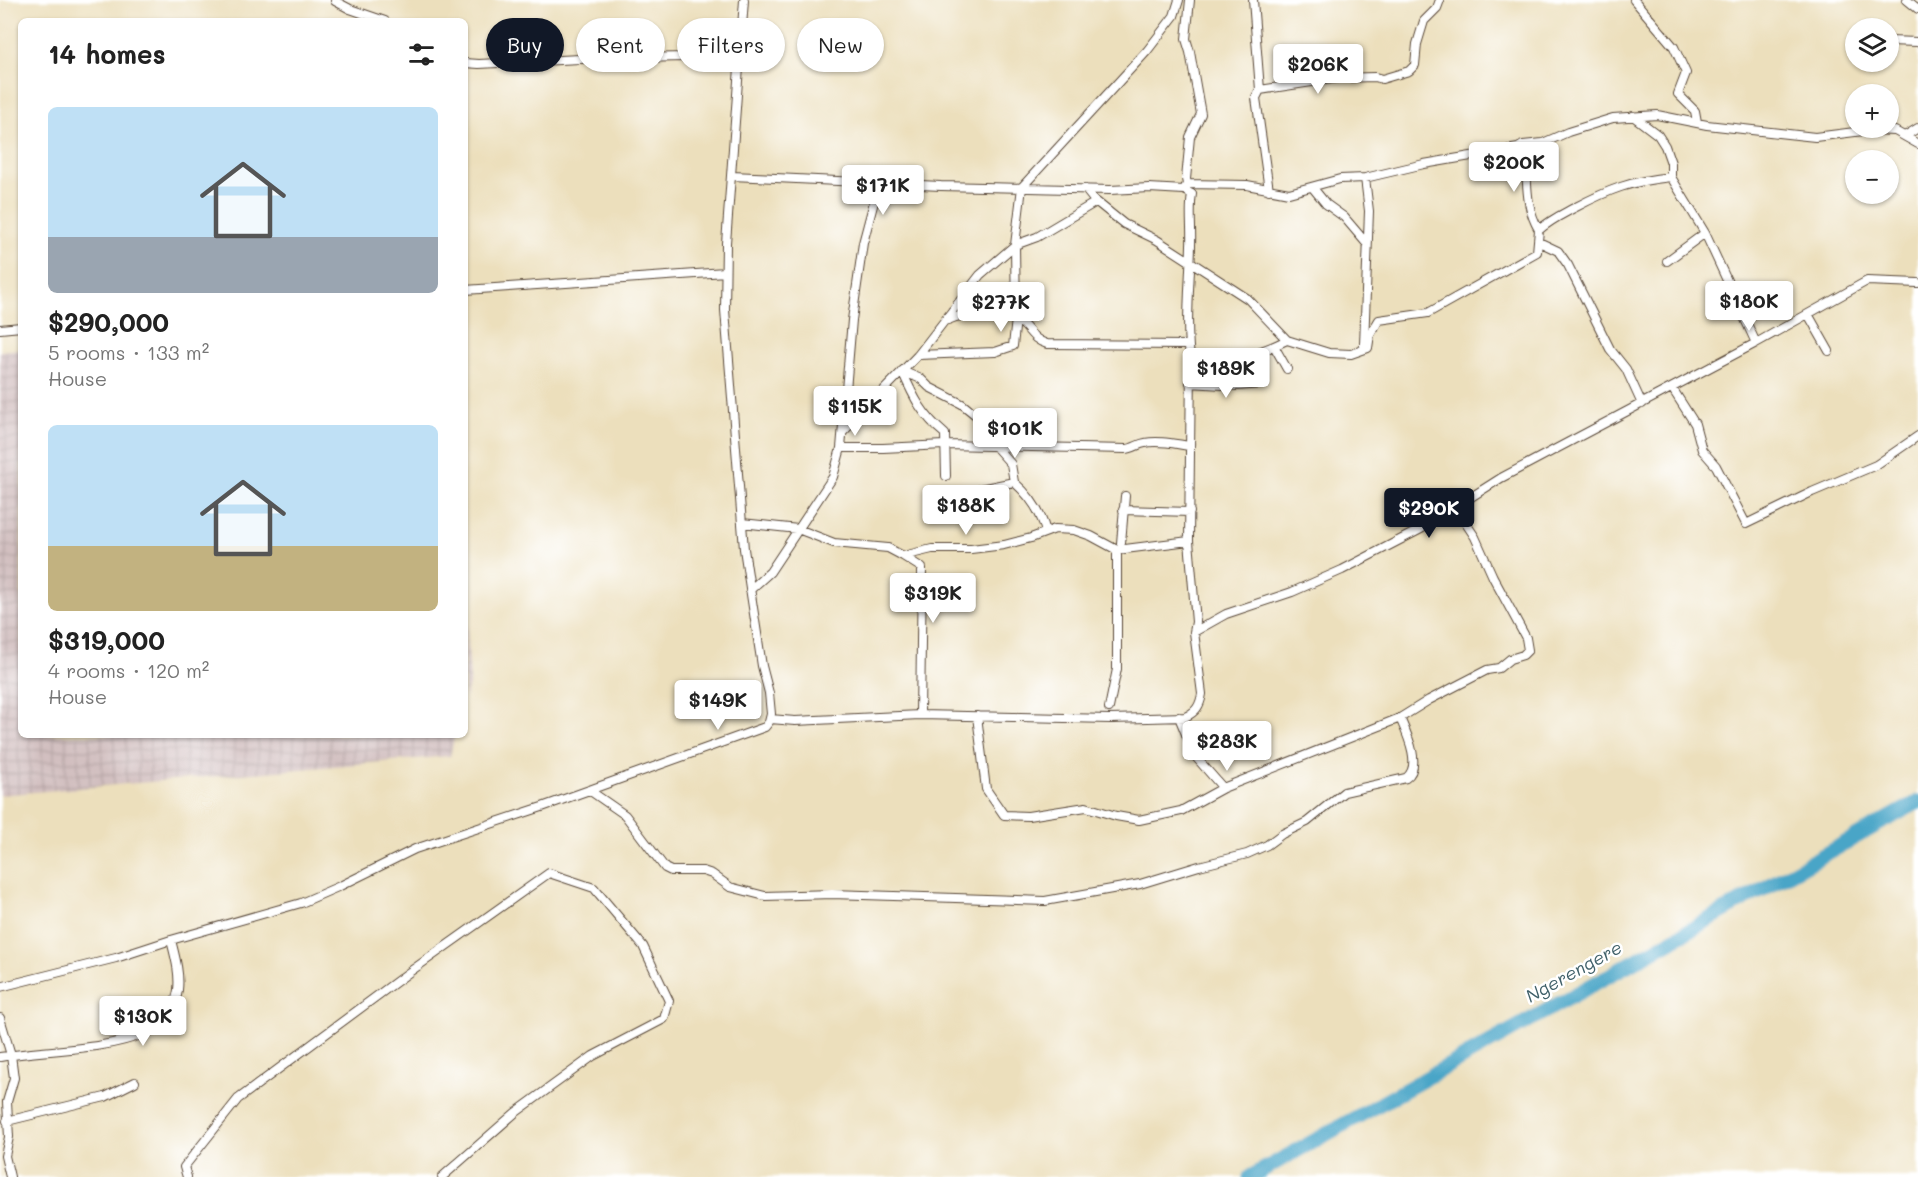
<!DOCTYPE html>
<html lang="en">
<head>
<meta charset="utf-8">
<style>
  :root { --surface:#fff; --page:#f6f6f6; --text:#222; --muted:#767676; --accent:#111827 }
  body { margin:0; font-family:Mali,sans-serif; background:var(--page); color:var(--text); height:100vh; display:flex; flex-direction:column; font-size:22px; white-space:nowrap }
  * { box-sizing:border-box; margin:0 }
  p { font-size:20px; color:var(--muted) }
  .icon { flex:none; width:33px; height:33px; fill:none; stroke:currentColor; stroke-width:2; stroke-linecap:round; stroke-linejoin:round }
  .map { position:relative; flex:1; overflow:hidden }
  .sheet { position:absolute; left:18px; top:18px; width:450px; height:720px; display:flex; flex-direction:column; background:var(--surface); border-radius:9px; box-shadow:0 2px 4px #0004 }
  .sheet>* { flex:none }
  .banner { position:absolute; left:486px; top:18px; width:570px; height:54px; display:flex; gap:12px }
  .buttons { position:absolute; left:1845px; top:18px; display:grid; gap:12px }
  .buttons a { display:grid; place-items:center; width:54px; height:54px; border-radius:50%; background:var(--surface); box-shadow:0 2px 4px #0004; font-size:30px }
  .price { position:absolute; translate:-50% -51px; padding:0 14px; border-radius:6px; background:#fff; color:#222; font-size:20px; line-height:39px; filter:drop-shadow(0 2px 3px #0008) }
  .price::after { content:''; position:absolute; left:50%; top:36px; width:18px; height:14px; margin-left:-9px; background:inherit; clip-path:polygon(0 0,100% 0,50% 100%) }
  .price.on { background:var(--accent); color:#fff }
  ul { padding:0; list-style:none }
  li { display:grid; align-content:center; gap:12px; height:318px; padding:0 30px }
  li span { display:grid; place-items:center; height:186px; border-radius:9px; color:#555 }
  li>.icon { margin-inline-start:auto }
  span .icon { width:108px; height:108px; fill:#fffc; stroke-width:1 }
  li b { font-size:26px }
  h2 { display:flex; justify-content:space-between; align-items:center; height:72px; padding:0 30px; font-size:26px }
  .pill { padding:0 21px; border-radius:27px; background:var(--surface); box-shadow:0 2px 4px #0004; font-size:21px; line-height:54px }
  .pill.on { background:var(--accent); color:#fff }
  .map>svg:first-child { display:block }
  .industrial { fill:url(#industrial-grid) }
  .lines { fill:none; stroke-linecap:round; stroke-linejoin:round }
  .river { stroke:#49a5c7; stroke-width:15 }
  .street-casing { stroke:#564536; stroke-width:10 }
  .street { stroke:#fff; stroke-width:8 }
  .labels { text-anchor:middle; stroke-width:5; stroke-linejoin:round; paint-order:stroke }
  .water-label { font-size:18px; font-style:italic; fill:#41616a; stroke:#fff }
</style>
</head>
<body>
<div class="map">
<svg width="1918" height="1177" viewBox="0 0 1918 1177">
  <defs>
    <pattern id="industrial-grid" width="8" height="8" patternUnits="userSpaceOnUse" patternTransform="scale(1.5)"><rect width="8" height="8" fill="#d2bfc0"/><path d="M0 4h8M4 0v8" fill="none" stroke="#b5a4a5"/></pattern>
  </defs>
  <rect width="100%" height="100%" fill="#fff"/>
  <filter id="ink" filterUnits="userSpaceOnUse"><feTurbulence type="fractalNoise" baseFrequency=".0167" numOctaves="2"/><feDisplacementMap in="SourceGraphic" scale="12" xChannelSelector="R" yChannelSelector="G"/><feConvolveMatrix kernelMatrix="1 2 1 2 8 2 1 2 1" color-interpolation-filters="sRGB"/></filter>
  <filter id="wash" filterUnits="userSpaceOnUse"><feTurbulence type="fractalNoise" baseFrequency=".008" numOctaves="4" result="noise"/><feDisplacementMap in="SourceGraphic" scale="24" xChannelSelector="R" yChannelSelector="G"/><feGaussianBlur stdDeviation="1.35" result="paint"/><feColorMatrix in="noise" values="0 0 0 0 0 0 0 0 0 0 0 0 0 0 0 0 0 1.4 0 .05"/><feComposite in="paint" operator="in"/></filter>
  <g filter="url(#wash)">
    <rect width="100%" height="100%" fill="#ecdfbc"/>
    <path class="industrial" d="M21,349V735H455L450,756L0,795V351Z
      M465,598L470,681L465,699Z"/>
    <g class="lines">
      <path class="river" d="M1250,1177L1918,802"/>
    </g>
  </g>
  <g filter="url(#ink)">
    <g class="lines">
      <defs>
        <path id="street" d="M1253,0L1260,90L1256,98L1269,190
          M1634,0L1674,47L1686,73L1678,94L1695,111L1697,122
          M1907,0L1918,9
          M335,1L350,9L385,21
          M1888,41L1918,42
          M465,63L479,64L580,59L741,56
          M1260,90L1338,78L1375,77L1382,79L1409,71L1415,65L1417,44L1424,21L1437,8L1440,0
          M1633,116L1658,135L1665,146L1671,163V177L1705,233L1756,343
          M1905,136L1918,128
          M1523,145C1530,176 1522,201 1539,230
          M732,176L941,186L1110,190L1149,188L1184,190
          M1187,184L1247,185L1289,193L1340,179L1365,178L1424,164L1518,148L1523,145L1543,143L1568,132L1613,118L1657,115L1707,125L1815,137L1871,130L1895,131L1918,144
          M1313,188L1326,204L1344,217L1367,244
          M1085,189L1093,199L1124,224L1157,240L1248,299L1287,340L1329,353L1351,354L1368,348L1370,335L1379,320L1428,313L1537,252L1539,230C1550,220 1561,215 1574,208C1610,189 1631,181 1671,177
          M1539,242L1558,251L1568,265L1610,349L1626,369L1642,404
          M1667,261L1705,233
          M465,290L725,272
          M1808,314L1829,351
          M948,320C967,312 999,308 1018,320C1030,329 1031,339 1047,344L1188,345
          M0,329L21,327
          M1364,345L1369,211L1365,178
          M1274,346L1287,369
          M918,355L995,352L1013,346L1016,319L1015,245L1022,187L1147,51L1174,16L1179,0
          M1191,365C1230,361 1252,357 1287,340
          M902,371L921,379L929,387L962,404L978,417L995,446L1011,464L1014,482C1029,495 1041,512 1046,532
          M902,371C914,398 922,415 945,434L946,476
          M1190,383L1239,386L1261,384
          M1672,388L1695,424L1702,450L1716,466L1746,524L1812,492L1876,465L1918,436
          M843,432L918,355L980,275L1015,245L1037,237L1096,202
          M841,448H883L944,445L1126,449C1133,449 1138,444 1145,443C1159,440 1175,444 1190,446
          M980,489L1014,482
          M1123,510L1190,512
          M742,523L798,529L834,543L888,548L903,556L932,549H971L1004,545L1031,538L1055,529L1074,530L1091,536L1117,550L1189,541
          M1121,543L1125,496
          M903,556L922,568L920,715
          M750,590L770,572L833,477L841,448L852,320L863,243L879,183
          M1194,632L1226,614L1292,592L1342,570L1421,529L1501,478L1756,343L1867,281L1918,283
          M1109,708L1117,669V550
          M977,716L986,789L1004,815L1028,816L1086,807L1116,816L1139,820L1181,811L1223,788L1400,718L1429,700L1487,670L1499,668L1510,659L1523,655L1528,650L1526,638L1493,577L1475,537L1455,507
          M1179,717L1195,756L1223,788
          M770,719L795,721L920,715L1110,719L1185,717C1196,712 1200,706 1202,694L1194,632L1196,622L1189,541L1191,365C1185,326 1190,285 1191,245C1192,228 1189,211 1192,194L1184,190L1187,184L1186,179L1190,137L1201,114L1190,52L1186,39L1190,0
          M589,790L625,815L665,868L671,871H703L712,874L730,887L765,896L832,894L1045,901L1140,884L1199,866L1247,854L1267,845L1282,834L1307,822L1344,792L1406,778C1423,766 1406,732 1400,718
          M0,987L116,958L171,940L301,903L340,886L415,849L542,807L765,727L769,722L771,714L769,693L762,666L744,549L725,310L726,243L744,0
          M0,1018L11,1055L14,1078L7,1102L9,1137L5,1156L10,1177
          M0,1057C46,1049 103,1051 146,1033C162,1026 176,1007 178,990C180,973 175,956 171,940
          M7,1121L105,1097L135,1082
          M187,1177L184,1167L238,1099L408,973L549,873L594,888L643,946L669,1001L664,1019L593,1056L515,1113L442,1177"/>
      </defs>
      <use href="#street" class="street-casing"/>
      <use href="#street" class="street"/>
    </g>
  </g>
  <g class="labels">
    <g class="water-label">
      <text transform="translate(1574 972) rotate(-29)" y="6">Ngerengere</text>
    </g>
  </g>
</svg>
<div class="buttons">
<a><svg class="icon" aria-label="layers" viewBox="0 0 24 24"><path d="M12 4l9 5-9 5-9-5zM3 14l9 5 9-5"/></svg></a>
<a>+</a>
<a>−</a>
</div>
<b class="price" style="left:1318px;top:95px">$206K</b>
<b class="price" style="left:1514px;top:193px">$200K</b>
<b class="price" style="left:883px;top:216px">$171K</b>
<b class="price" style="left:1749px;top:332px">$180K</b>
<b class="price" style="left:1001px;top:333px">$277K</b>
<b class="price" style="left:1226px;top:399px">$189K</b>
<b class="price" style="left:855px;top:437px">$115K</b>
<b class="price" style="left:1015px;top:459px">$101K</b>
<b class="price" style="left:966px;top:536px">$188K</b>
<b class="price on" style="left:1429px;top:539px">$290K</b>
<b class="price" style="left:933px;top:624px">$319K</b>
<b class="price" style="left:718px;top:731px">$149K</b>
<b class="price" style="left:1227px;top:772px">$283K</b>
<b class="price" style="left:143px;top:1047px">$130K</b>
<div class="banner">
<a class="pill on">Buy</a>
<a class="pill">Rent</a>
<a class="pill">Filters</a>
<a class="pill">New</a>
</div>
<section class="sheet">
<h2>14 homes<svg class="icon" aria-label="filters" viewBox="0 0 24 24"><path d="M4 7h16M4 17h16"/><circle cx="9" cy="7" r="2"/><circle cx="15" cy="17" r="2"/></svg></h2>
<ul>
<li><span style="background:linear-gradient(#bfe0f5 70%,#9aa5b1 0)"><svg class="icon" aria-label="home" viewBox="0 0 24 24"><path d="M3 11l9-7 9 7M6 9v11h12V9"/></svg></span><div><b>$290,000</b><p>5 rooms · 133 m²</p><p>House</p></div></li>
<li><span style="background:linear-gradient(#bfe0f5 65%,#c2b280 0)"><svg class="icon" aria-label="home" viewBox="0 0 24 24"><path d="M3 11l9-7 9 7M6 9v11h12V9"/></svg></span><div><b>$319,000</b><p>4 rooms · 120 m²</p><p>House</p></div></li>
</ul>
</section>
</div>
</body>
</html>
